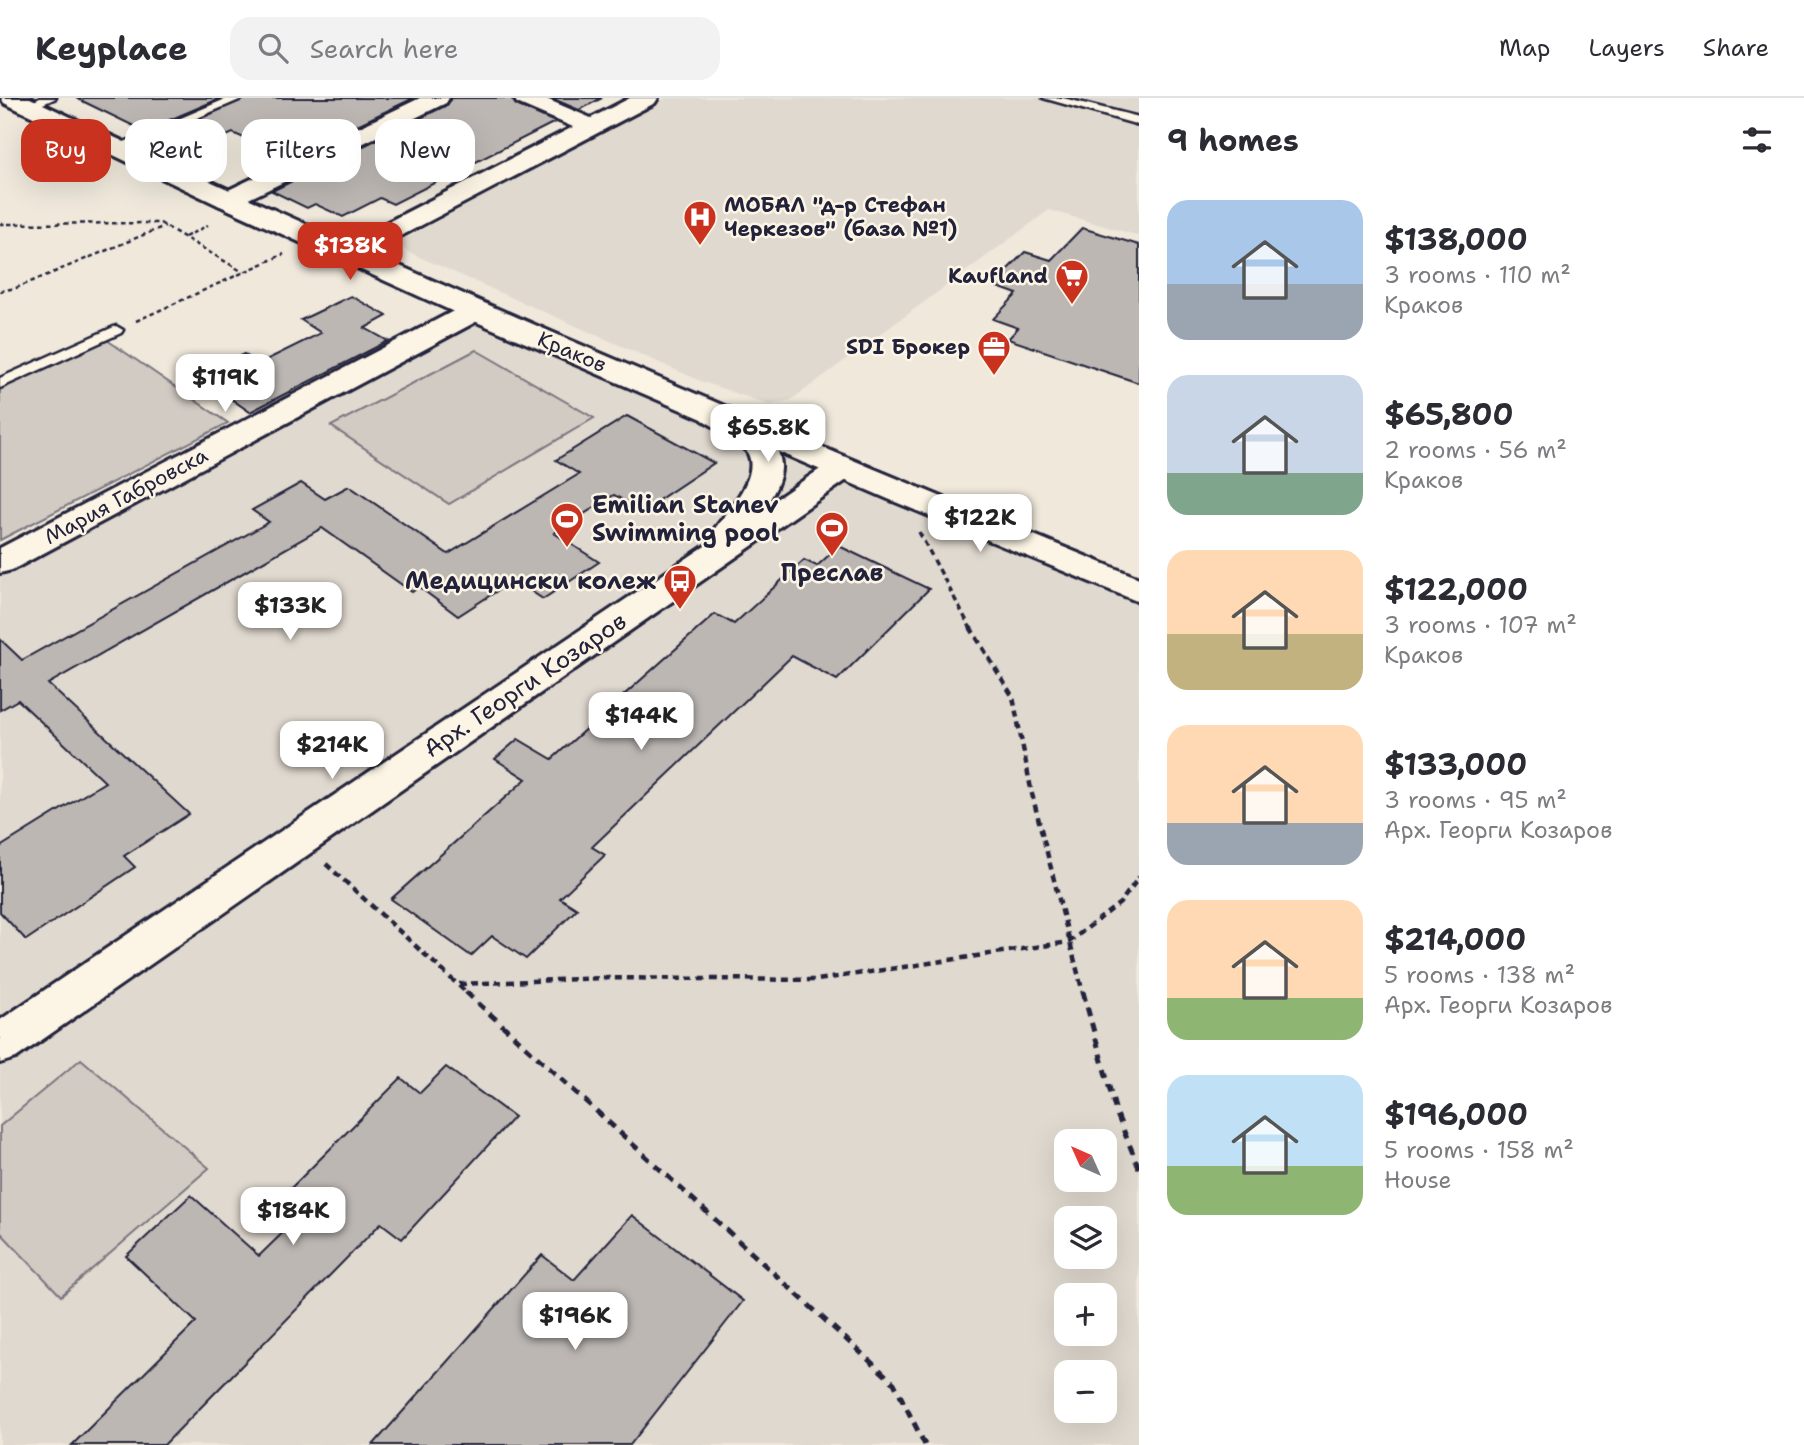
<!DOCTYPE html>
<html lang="en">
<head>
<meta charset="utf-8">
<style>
  :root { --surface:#fff; --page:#f2f2f3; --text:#2b2b33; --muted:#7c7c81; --line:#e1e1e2; --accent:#c8321e }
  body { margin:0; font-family:"Shantell Sans",sans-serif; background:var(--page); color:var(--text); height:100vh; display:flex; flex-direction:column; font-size:26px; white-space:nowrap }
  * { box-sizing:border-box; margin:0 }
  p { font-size:23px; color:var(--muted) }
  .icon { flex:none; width:38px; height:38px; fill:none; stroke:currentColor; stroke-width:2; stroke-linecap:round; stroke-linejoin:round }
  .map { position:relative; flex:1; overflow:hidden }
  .panel { display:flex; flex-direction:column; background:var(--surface); width:665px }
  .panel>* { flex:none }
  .top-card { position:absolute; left:21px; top:21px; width:665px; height:63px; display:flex; gap:14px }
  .needle { width:46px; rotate:315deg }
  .buttons { position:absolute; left:1054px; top:1031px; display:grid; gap:14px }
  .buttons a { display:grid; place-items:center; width:63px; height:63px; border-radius:14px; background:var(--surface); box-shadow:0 7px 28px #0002; font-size:35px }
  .price { position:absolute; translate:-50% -60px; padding:0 16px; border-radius:14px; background:#fff; color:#222; font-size:23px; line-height:46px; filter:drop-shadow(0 2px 4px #0008) }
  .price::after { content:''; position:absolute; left:50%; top:42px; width:21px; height:16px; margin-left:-10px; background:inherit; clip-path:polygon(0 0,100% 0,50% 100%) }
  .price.on { background:var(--accent); color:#fff }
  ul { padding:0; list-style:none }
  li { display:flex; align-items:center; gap:21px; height:175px; padding:0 28px }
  li span { display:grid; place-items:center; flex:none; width:196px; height:140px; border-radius:21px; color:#555 }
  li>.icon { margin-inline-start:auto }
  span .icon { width:84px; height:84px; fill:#fffc; stroke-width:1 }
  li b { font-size:30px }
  h2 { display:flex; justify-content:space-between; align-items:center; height:84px; padding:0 28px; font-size:30px }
  .chip { padding:0 24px; border-radius:21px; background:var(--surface); box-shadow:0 7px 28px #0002; font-size:24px; line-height:63px }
  .chip.on { background:var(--accent); color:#fff }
  header { display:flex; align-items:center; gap:42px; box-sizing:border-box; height:98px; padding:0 35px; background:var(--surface); border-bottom:2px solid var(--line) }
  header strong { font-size:33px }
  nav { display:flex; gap:38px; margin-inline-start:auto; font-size:24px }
  .search { width:490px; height:63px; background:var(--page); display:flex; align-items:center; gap:18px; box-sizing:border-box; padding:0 24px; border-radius:21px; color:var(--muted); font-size:26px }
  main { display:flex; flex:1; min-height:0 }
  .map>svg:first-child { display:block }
  .built { fill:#e0d9cf; fill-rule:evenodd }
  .green { fill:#d1cbc3; stroke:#7a767f; stroke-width:2 }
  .building { fill:#bcb7b3; stroke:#22223b; stroke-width:2 }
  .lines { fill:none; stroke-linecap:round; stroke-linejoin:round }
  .service-casing { stroke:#22223b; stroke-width:5 }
  .minor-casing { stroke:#22223b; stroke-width:6 }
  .secondary-casing { stroke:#22223b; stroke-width:6 }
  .path-far3 { stroke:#22223b; stroke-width:2.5; stroke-dasharray:4.5 3.5; stroke-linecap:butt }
  .path-far2 { stroke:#22223b; stroke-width:3.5; stroke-dasharray:6 4.5; stroke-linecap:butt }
  .path-far1 { stroke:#22223b; stroke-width:4.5; stroke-dasharray:7 5; stroke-linecap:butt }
  .path { stroke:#22223b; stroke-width:5; stroke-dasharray:9 7; stroke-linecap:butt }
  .service { fill:#fcf5e5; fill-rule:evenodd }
  .minor { fill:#fcf5e5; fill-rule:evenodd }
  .secondary { fill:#fcf5e5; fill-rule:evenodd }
  .labels { text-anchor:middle; stroke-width:5; stroke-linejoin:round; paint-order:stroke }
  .far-poi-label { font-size:21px; font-weight:bold; fill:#22223b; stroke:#fcf5e5; text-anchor:end }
  .far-street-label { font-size:21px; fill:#22223b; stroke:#fcf5e5 }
  .poi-label { font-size:24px; font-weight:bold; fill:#22223b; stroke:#fcf5e5; text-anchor:start }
  .street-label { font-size:24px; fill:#22223b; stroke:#fcf5e5 }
</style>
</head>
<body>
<header>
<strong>Keyplace</strong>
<div class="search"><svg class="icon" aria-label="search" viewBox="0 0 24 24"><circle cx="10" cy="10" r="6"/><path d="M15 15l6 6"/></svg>Search here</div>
<nav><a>Map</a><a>Layers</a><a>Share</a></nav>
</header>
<main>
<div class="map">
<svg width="1139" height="1347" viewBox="0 0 1139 1347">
  <rect width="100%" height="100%" fill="#efe8db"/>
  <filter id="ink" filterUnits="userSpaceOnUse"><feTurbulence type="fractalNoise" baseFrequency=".0143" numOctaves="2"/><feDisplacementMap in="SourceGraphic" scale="14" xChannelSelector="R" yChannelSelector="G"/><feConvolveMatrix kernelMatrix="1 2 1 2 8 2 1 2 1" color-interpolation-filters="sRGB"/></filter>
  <g filter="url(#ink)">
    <path class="built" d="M666,0H1139V138L1049,112L791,302L770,307L703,284L408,154L397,145Z
      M475,213L1139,493V1347H0V464ZM1066,1043H1104V1082H1066ZM1066,1120H1104V1158H1066ZM1066,1197H1104V1236H1066ZM1066,1274H1104V1312H1066Z"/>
    <path class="green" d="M107,242L228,325L0,442V291Z
      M476,252L594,320L449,406L331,328Z
      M81,961L209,1070L61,1198L0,1134V1028Z"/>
    <path class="building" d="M76,0H221L144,33Z
      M246,0H414L288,60L233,35L187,55L157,40Z
      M452,0H511L516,7L555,24L393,106L380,100L343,119L315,106L307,110L272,93L447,7Z
      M551,0H602L579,12Z
      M1082,130L1139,147V285L1008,241L1018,230L993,221L1017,196L992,187L1025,154L1051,162Z
      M351,198L387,218L365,230L388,243L250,314L198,278L244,256L258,266L321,235L301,222Z
      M627,318L714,365L642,413L614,397L554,435L599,464L543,501L514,482L458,518L419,489L412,494L322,430L48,586L189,716L124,758L135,769L26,842L0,814V749L105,684L18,602L0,612V541L22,562L269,424L252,412L301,385L325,401L349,388L448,456L579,376L556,362Z
      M839,448L929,491L837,582L792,558L592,749L605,757L560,800L577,811L526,861L492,838L471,858L391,801L526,681L495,661L518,641L552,661L715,516L734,526L804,462L817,468Z
      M446,969L514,1019L402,1141L381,1125L164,1347H72L196,1224L126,1158L191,1097L259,1158L302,1116L282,1099L401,980L420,995Z
      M632,1117L743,1203L630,1347H373L542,1157L574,1182Z"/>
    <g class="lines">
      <defs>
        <path id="service" d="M40,0H56L32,11L22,9Z
          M228,0H244L120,53L110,50Z
          M1043,0H1063L1139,19V27Z
          M116,228L123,232L121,235L0,290V280Z"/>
        <path id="minor" d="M420,0H449L446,5L236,107L227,110L218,107L214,102L218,97Z
          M514,0H544L591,20L630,0H658L655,5L355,162L346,164L337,162L333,156L337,150L573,29L517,5Z
          M475,205L485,207L489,213L485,219L12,472L0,475V450L465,207Z
          M714,307C739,313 780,337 781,367C782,381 773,396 766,408L832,363L843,360L854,363L859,370L854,377L16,960L0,965V922L714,442L711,436C723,417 767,375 744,350C734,338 717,331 703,322L699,316L703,310Z"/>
        <path id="secondary" d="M1,0H30C395,171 766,328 1139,480V504L888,401L465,219L218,107L4,5Z"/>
      </defs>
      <use href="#service" class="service-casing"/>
      <use href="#minor" class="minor-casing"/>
      <use href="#secondary" class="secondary-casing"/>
      <path class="path-far3" d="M0,126L160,125L243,174
        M185,139L208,127
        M0,193L16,190L165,128
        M136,223L284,156"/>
      <path class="path-far2" d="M919,434L971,531"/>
      <path class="path-far1" d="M970,529L1013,599L1032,696L1083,895
        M326,766L467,895
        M459,886L601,880L817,882L1069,844L1120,805L1139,779"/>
      <path class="path" d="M466,894L894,1285L925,1347
        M1083,894L1116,1014L1139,1070"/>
      <use href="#service" class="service"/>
      <use href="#minor" class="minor"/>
      <use href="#secondary" class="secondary"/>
    </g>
  </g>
  <defs>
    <symbol id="hospital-pin" viewBox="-11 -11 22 30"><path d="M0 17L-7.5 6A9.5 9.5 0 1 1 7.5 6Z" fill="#c8321e" stroke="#fcf5e5"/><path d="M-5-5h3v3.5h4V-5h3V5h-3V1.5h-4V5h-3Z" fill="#fff"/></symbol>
    <symbol id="supermarket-pin" viewBox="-11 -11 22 30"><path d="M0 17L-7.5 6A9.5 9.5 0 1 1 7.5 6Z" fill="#c8321e" stroke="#fcf5e5"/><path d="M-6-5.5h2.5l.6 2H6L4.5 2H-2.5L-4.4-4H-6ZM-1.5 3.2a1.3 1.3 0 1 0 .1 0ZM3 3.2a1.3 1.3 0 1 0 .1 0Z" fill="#fff"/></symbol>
    <symbol id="office-pin" viewBox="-11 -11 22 30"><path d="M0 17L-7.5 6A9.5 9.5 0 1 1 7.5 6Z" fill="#c8321e" stroke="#fcf5e5"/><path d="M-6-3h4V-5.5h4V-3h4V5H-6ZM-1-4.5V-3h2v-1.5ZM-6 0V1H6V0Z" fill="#fff"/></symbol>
    <symbol id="stadium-pin" viewBox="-11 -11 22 30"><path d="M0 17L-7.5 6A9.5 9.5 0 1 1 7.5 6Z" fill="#c8321e" stroke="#fcf5e5"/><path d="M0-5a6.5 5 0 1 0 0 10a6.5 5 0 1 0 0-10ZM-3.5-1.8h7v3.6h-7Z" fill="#fff"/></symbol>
    <symbol id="bus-pin" viewBox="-11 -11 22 30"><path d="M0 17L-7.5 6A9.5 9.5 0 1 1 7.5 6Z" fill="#c8321e" stroke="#fcf5e5"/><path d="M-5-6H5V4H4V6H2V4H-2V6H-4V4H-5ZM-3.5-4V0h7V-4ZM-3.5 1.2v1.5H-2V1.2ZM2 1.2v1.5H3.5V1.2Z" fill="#fff"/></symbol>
  </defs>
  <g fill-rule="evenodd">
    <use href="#hospital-pin" x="681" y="100" width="38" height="52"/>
    <use href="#supermarket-pin" x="1053" y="159" width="38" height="52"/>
    <use href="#office-pin" x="975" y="230" width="38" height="52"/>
    <use href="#stadium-pin" x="548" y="402" width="38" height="52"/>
    <use href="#stadium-pin" x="813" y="411" width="38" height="52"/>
    <use href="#bus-pin" x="661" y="464" width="38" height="52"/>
  </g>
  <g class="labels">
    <g class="far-poi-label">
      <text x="724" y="114" text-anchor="start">МОБАЛ "д-р Стефан<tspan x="724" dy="24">Черкезов" (база №1)</tspan></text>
      <text x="1048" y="185">Kaufland</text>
      <text x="970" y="256">SDI Брокер</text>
    </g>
    <g class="far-street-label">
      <text transform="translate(572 254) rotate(23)" y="7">Краков</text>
      <text transform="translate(126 398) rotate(-28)" y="7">Мария Габровска</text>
    </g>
    <g class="poi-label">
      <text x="592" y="415">Emilian Stanev<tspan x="592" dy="28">Swimming pool</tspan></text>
      <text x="832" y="483" text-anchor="middle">Преслав</text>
      <text x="656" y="491" text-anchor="end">Медицински колеж</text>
    </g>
    <g class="street-label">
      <text transform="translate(525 587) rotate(-34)" y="8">Арх. Георги Козаров</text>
    </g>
  </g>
</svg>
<div class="buttons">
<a><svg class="needle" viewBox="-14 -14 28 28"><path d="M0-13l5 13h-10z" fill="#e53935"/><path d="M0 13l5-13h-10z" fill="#7c7c81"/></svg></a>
<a><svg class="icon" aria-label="layers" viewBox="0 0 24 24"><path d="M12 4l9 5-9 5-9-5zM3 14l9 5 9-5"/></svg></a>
<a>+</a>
<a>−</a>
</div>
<b class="price on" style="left:350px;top:184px">$138K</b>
<b class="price" style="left:225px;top:316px">$119K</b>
<b class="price" style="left:768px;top:366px">$65.8K</b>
<b class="price" style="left:980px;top:456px">$122K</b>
<b class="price" style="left:290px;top:544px">$133K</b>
<b class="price" style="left:641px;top:654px">$144K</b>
<b class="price" style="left:332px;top:683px">$214K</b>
<b class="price" style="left:293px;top:1149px">$184K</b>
<b class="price" style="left:575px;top:1254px">$196K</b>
<div class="top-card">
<a class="chip on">Buy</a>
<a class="chip">Rent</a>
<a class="chip">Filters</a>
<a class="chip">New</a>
</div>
</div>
<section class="panel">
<h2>9 homes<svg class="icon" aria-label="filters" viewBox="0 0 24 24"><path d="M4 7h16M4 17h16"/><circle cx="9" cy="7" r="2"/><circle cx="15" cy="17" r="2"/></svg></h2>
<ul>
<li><span style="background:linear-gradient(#a9c7e8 60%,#9aa5b1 0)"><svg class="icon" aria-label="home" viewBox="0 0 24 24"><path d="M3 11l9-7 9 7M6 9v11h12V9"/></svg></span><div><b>$138,000</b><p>3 rooms · 110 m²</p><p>Краков</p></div></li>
<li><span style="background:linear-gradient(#c9d6e8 70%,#7fa58c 0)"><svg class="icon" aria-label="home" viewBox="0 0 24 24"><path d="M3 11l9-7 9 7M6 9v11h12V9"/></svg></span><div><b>$65,800</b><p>2 rooms · 56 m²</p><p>Краков</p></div></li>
<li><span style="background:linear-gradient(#ffd9b3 60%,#c2b280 0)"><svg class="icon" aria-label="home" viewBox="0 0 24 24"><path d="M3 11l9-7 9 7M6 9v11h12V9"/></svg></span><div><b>$122,000</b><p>3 rooms · 107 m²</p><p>Краков</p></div></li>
<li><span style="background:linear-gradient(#ffd9b3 70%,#9aa5b1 0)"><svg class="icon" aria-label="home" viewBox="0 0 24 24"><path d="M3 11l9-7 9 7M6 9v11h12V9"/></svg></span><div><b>$133,000</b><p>3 rooms · 95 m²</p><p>Арх. Георги Козаров</p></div></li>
<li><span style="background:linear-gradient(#ffd9b3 70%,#8fb573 0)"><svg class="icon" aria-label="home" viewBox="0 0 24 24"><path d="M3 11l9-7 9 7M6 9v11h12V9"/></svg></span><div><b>$214,000</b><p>5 rooms · 138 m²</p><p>Арх. Георги Козаров</p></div></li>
<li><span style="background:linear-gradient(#bfe0f5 65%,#8fb573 0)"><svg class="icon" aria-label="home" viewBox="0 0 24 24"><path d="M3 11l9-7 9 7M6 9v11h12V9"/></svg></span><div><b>$196,000</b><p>5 rooms · 158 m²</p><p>House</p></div></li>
</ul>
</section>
</main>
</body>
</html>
